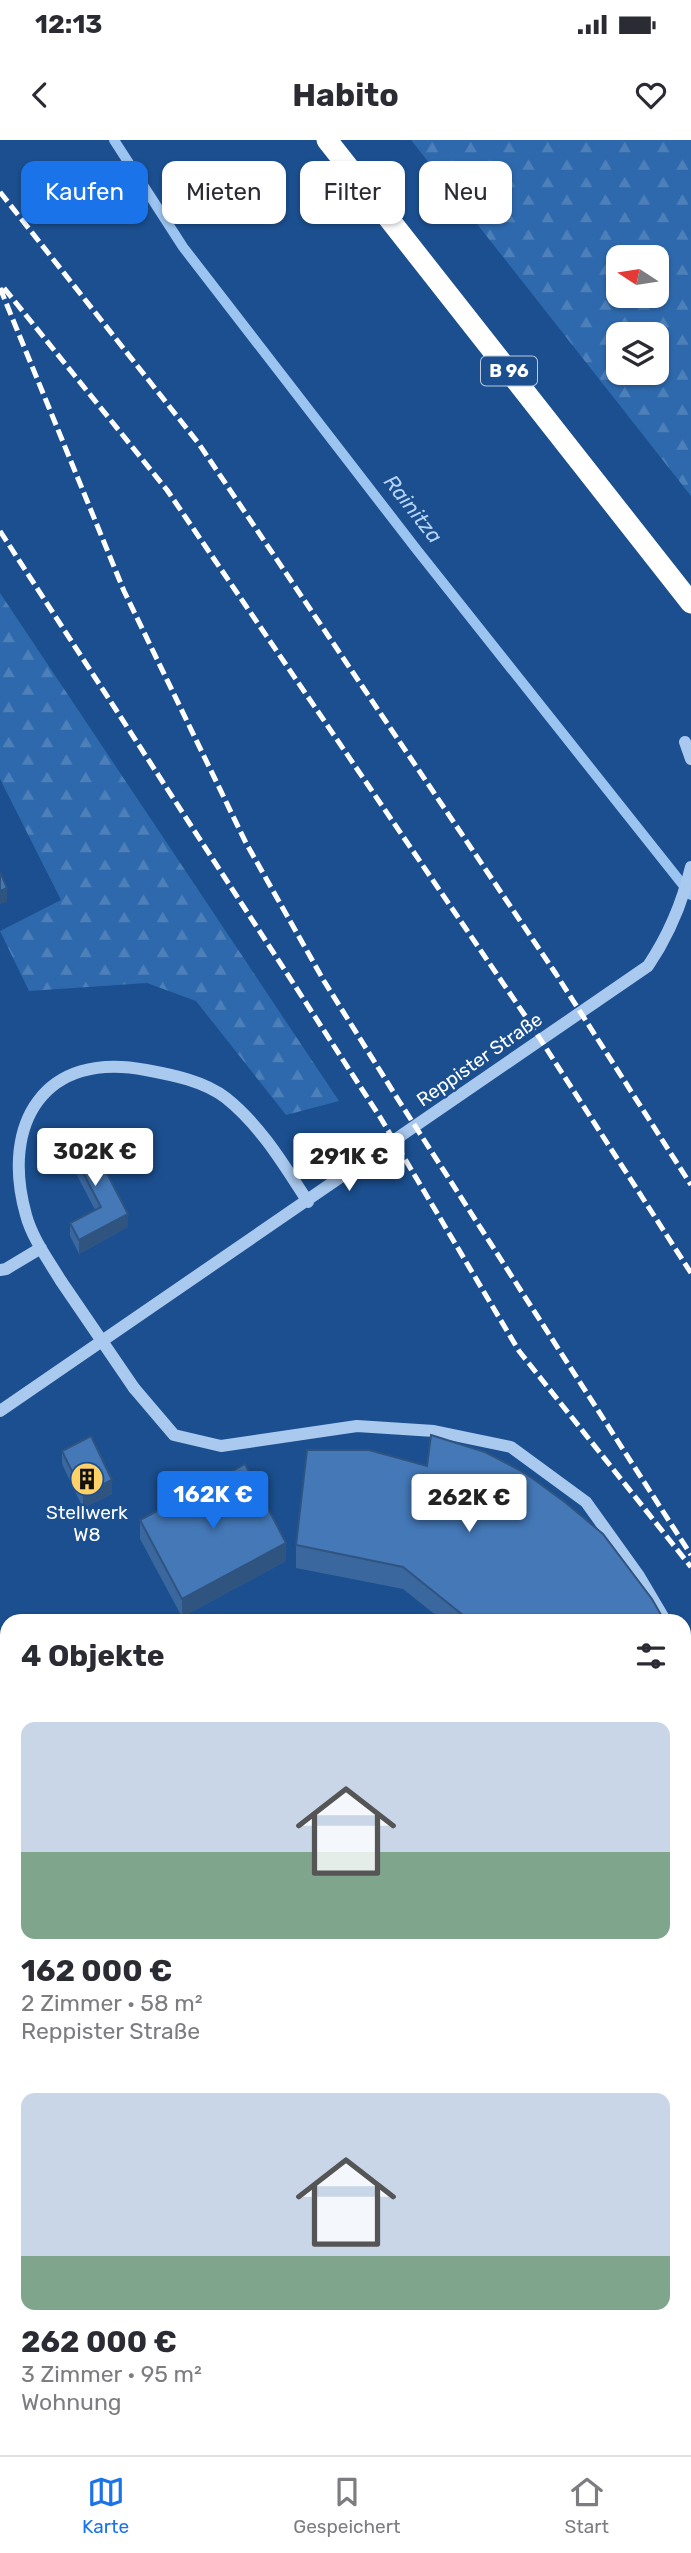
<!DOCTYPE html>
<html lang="de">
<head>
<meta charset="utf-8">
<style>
  :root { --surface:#fff; --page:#f2f2f3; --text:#2b2b33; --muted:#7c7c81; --line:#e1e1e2; --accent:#1a73e8 }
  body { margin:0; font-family:Rubik,sans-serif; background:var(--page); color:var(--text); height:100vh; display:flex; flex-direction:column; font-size:26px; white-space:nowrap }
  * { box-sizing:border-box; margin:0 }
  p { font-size:23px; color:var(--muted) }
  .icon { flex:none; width:38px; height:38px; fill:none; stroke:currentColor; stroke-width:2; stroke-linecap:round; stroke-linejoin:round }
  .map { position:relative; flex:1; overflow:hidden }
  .side { position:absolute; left:0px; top:1474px; width:691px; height:842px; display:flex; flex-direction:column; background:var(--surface); border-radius:21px 21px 0 0; box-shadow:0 2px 5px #0004 }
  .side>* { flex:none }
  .banner { position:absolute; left:21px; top:21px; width:649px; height:63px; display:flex; gap:14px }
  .needle { width:46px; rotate:282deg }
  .fabs { position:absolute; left:606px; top:105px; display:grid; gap:14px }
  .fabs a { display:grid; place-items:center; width:63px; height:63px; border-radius:14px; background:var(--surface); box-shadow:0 2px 5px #0004; font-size:35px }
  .price { position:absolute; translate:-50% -60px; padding:0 16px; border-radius:7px; background:#fff; color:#222; font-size:23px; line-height:46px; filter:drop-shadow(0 2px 4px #0008) }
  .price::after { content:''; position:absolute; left:50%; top:42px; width:21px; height:16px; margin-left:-10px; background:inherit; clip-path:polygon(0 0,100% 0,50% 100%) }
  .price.current { background:var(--accent); color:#fff }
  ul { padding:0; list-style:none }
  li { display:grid; align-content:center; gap:14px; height:371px; padding:0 21px }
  li span { display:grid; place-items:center; height:217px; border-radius:14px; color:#555 }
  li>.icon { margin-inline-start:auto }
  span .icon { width:126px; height:126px; fill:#fffc; stroke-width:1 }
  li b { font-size:30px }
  h2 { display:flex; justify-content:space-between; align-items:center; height:84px; padding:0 21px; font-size:30px }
  .chip { padding:0 24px; border-radius:14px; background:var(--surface); box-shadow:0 2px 5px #0004; font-size:24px; line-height:63px }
  .chip.current { background:var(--accent); color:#fff }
  .status { display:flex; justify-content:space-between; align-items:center; height:49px; padding:0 35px; background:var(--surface); direction:ltr }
  .status svg { height:19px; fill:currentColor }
  header { display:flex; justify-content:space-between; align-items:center; height:91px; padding:0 21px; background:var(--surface); font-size:32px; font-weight:700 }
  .dock { display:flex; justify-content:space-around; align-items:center; height:98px; border-top:2px solid var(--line); background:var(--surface); font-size:19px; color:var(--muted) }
  .dock a { display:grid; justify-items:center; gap:4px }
  .dock .current { color:var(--accent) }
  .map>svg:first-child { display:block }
  .forest { fill:url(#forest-firs); fill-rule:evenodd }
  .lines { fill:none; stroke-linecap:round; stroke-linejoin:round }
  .stream { stroke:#9cc4f0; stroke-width:10 }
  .minor { stroke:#a9c9ee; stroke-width:12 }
  .highway { stroke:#fff; stroke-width:21 }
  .rail { stroke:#fff; stroke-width:5; stroke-dasharray:12 5; stroke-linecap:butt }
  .minor-bridge { stroke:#a9c9ee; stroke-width:12 }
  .wall { fill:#3a679d }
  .shaded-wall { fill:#305480 }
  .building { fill:#4478b7; stroke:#305480; stroke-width:2 }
  .labels { text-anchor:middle; stroke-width:5; stroke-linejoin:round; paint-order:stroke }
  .shield { fill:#1b4f8f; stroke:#bbcadd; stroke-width:2 }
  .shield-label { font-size:18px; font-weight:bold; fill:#fff }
  .street-label { font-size:19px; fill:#fff; stroke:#1b4f8f }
  .poi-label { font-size:19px; fill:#fff; stroke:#1b4f8f }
  .water-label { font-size:21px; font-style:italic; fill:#b5d3f5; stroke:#1b4f8f }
</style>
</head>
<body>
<div class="status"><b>12:13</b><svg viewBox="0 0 49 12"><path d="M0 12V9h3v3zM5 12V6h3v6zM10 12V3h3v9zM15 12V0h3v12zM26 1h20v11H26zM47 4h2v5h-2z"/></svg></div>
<header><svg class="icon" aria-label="back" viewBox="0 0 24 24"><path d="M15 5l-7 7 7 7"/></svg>Habito<svg class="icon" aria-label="heart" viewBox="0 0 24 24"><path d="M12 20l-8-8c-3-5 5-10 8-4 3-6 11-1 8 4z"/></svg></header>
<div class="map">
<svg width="691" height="2315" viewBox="0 0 691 2315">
  <defs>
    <pattern id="forest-firs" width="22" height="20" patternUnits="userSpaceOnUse" patternTransform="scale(1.75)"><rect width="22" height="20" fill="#2e69ad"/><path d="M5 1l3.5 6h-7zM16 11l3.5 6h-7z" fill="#4d80b9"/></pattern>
  </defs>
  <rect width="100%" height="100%" fill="#1b4f8f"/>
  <path class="forest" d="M411,0H691V356ZM656,117V156H618V117ZM656,194V233H618V194Z
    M0,453L339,961L286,975L196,861L147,843L29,851L0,791L61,760L0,639Z
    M0,1631L7,1646V2308H322L325,2315H0Z"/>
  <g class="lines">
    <path class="stream" d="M114,0L183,107L417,410L691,755"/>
    <path class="minor" d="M685,602L691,619
      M0,1130L6,1129L41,1108
      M61,1141C49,1121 32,1098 26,1075C0,983 45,910 146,930C173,935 204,941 226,958C261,986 284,1025 308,1062
      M134,1248L174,1295L221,1306L357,1286L434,1291L511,1307L586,1362L639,1436L665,1480
      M0,1271L648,826C669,795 682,764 691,727
      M684,1514L691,1530
      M349,2308L352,2315"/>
    <path class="highway" d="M327,0L691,463"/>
    <path class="rail" d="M0,52L199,304L556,834L691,1045
      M0,148L124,451L246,703L324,841L399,961L691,1415
      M4,148L167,350L526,877L691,1133
      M0,391L380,977L519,1211L691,1427"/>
    <path class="minor-bridge" d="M61,1141L134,1248"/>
  </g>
  <path class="wall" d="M65,998L128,1087L79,1114L70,1096V1083L95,1070L65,1012Z
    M62,1311L112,1354L83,1368L62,1324Z
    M140,1380L286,1421L182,1477L140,1399Z
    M296,1405L664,1480H442L403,1449L296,1428Z
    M684,1898L691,1909V2065L684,2054Z
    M0,2103L2,2108L7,2107V2226L1,2229L0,2227Z"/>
  <path class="shaded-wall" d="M7,748V762L0,764V751Z
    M128,1074V1087L79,1114V1100Z
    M112,1340V1354L83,1368V1354Z
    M286,1403V1421L182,1477V1459Z
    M691,1741V1763L684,1788V1766Z
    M7,1879V1906L0,1910V1884Z
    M7,2045V2058L0,2062V2049Z
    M7,2208V2226L1,2229V2211Z"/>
  <path class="building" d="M0,732L7,748L0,751Z
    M84,989L128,1074L79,1100L70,1083L101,1067L65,998Z
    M431,1295L485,1312L525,1333L566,1363L603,1394L652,1459L664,1480H469L403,1427L296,1405L307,1310H369L427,1326Z
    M91,1296L112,1340L83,1354L62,1311Z
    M245,1324L286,1403L182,1459L140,1380Z
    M684,1523L691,1539V1741L684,1766Z
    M0,1833L7,1845V1879L0,1884Z
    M684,1898L691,1909V2043L684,2032Z
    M0,1997L7,2010V2045L0,2049Z
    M0,2103L2,2108L7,2107V2208L1,2211L0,2208Z"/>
  <defs>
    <symbol id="building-disc" viewBox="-11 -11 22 22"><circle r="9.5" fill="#ffd166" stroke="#1b4f8f"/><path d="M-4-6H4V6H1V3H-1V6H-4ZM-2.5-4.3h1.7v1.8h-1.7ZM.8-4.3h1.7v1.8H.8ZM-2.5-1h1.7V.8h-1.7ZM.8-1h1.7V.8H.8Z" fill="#111"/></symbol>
  </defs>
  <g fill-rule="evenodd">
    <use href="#building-disc" x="68" y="1320" width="38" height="38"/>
  </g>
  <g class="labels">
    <rect class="shield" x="481" y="216.5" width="56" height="29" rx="5"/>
    <g class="shield-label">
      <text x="509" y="237">B 96</text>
    </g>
    <g class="street-label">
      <text transform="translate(479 919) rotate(-35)" y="7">Reppister Straße</text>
    </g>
    <g class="poi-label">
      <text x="87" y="1379">Stellwerk<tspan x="87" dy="22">W8</tspan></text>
    </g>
    <g class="water-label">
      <text transform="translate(413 369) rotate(52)" y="7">Rainitza</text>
    </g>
  </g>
</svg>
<div class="fabs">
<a><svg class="needle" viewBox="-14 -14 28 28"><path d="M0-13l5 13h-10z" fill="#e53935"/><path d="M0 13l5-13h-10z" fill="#7c7c81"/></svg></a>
<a><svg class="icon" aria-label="layers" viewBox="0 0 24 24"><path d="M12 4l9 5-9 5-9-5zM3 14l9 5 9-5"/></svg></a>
</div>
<b class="price" style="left:95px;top:1048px">302K €</b>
<b class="price" style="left:349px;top:1053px">291K €</b>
<b class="price current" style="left:213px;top:1391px">162K €</b>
<b class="price" style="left:469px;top:1394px">262K €</b>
<div class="banner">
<a class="chip current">Kaufen</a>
<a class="chip">Mieten</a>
<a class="chip">Filter</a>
<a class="chip">Neu</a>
</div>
<section class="side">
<h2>4 Objekte<svg class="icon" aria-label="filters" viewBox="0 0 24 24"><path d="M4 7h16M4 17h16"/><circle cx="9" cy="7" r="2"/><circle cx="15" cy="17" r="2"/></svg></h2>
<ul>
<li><span style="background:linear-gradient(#c9d6e8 60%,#7fa58c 0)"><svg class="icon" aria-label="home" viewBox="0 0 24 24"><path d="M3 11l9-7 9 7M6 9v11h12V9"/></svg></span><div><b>162 000 €</b><p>2 Zimmer · 58 m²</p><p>Reppister Straße</p></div></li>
<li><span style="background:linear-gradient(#c9d6e8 75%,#7fa58c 0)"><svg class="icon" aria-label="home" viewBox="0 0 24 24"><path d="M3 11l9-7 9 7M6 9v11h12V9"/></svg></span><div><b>262 000 €</b><p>3 Zimmer · 95 m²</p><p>Wohnung</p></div></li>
</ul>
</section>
</div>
<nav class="dock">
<a class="current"><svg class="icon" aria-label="map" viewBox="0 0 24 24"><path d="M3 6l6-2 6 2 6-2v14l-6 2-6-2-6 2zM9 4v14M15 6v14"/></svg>Karte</a>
<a><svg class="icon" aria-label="saved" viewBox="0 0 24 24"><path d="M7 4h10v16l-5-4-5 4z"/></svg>Gespeichert</a>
<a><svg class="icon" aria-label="home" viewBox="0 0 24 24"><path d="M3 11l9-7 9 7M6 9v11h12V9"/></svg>Start</a>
</nav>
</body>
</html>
